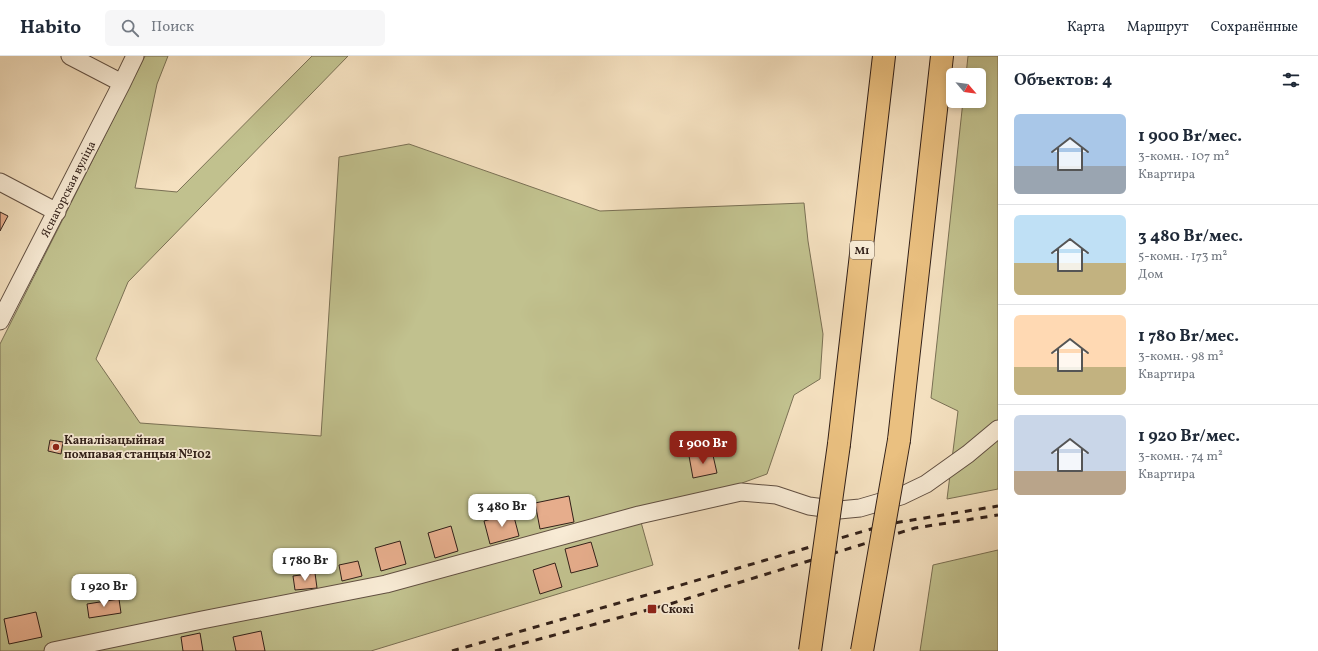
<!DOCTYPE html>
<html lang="ru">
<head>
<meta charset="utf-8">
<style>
  :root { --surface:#fff; --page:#f6f6f7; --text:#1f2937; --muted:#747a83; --line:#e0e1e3; --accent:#8f2418 }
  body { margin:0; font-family:Vollkorn,serif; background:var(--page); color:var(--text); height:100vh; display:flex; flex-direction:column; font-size:15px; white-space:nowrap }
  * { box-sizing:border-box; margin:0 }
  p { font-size:13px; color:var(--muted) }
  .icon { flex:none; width:22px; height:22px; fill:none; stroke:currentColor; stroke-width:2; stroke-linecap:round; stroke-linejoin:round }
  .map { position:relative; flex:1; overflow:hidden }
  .drawer { display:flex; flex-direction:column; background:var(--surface); width:320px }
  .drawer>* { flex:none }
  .needle { width:26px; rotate:118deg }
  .controls { position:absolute; left:946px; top:12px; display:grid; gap:8px }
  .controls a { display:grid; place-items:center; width:40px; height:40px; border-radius:6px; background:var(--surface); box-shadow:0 2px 6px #0003; font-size:20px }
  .price { position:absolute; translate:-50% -34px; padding:0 9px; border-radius:8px; background:#fff; color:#222; font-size:13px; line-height:26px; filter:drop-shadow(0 1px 2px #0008) }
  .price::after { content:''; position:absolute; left:50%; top:24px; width:12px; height:9px; margin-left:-6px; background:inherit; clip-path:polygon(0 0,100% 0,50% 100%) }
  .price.current { background:var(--accent); color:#fff }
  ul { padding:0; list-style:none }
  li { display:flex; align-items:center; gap:12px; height:100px; padding:0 16px }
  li+li { border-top:1px solid var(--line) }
  li span { display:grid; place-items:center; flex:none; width:112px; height:80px; border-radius:6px; color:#555 }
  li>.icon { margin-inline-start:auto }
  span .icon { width:48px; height:48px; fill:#fffc; stroke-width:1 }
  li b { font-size:17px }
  h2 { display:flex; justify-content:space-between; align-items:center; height:48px; padding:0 16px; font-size:17px }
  header { display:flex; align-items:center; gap:24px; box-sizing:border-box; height:56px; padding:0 20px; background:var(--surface); border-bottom:1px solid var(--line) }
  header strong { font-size:19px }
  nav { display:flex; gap:22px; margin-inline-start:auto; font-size:14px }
  .search { width:280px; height:36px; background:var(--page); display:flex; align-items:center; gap:10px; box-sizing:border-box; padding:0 14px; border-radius:6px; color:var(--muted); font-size:15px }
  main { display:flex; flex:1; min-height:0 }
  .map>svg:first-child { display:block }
  .green { fill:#c1c18e; stroke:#7a7054 }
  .building { fill:#e6ad8c; stroke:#322019 }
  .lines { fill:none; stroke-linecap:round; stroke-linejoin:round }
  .minor-casing { stroke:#625042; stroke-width:19 }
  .highway-casing { stroke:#322019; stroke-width:24 }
  .minor { stroke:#f8ebd5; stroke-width:17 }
  .highway { stroke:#eac080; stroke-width:22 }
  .rail { stroke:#322019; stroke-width:3; stroke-dasharray:7 7; stroke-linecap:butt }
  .highway-bridge-casing { stroke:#322019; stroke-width:24; stroke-linecap:butt }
  .highway-bridge { stroke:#eac080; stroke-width:22 }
  .poi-dot { fill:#8f2418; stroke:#f8ebd5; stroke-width:1.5 }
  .labels { text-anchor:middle; stroke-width:3.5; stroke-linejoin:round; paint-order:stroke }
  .shield { fill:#f8ebd5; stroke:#6d5d51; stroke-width:1 }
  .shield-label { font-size:11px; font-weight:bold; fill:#322019 }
  .street-label { font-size:12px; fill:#322019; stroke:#f8ebd5 }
  .poi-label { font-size:12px; font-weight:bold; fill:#322019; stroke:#f8ebd5; text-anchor:start }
</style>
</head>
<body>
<header>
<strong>Habito</strong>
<div class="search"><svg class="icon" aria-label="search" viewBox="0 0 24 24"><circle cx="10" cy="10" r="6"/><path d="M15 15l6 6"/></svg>Поиск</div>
<nav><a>Карта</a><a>Маршрут</a><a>Сохранённые</a></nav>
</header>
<main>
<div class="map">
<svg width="998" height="595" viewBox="0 0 998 595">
  <rect width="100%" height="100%" fill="#f4e0bf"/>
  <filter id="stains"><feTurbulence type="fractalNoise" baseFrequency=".005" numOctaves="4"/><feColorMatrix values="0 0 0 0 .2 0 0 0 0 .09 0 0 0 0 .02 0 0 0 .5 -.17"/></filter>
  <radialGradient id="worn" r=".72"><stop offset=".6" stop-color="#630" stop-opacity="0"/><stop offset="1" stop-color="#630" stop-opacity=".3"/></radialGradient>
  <path class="green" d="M145,0H168L157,28L135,132L177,136L312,0H348L128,226L96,303L140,367L321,380L339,101L409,88L600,155L804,147L808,185L823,278L820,323L794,339L767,418L742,427L741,440L639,459L653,509L371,595H0V288Z
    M968,0H998V433L947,443L958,355L931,342L963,45H979V19H966Z
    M998,494V595H920L933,509Z"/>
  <path class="building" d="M0,156L8,160L0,175Z
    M50,384L63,386L61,398L48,395Z
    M712,395L717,417L693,422L689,400Z
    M569,440L574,466L540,473L535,447Z
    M513,457L519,480L490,488L484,465Z
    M451,470L458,495L435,502L428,477Z
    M400,485L406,508L381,515L375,492Z
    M591,486L598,510L571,517L565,493Z
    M358,505L362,520L342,525L339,509Z
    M555,507L562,531L540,538L533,514Z
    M315,517L317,532L295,534L293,520Z
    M119,543L121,557L89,562L87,548Z
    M36,556L42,581L9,588L4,563Z
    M261,575L265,595H236L233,581Z
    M200,577L203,595H183L181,581Z"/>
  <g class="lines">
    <defs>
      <path id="minor" d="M70,0L122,27
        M0,126L57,156
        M0,265L122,27L135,0
        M53,595L202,564L386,528L639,459L741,436L776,439L809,450L839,454L860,452L901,440L926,428L968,398L998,373"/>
      <path id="highway" d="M899,384L942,0
        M839,388L884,0"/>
    </defs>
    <use href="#minor" class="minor-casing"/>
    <use href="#highway" class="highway-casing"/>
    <use href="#minor" class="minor"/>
    <use href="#highway" class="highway"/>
    <path class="rail" d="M452,595L664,534L888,468L998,450
      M495,595L670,548L915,472L998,459"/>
    <defs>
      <path id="highway-bridge" d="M810,595L839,388
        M862,595L899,384"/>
    </defs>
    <use href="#highway-bridge" class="highway-bridge-casing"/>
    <use href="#highway-bridge" class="highway-bridge"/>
  </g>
  <g class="poi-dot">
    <circle cx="56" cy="391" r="4"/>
    <rect x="647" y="548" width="10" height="10" rx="2"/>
  </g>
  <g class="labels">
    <rect class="shield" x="850" y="185" width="24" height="18" rx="3"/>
    <g class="shield-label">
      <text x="862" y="198">М1</text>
    </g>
    <g class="street-label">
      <text transform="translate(68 133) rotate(-63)" y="4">Яснагорская вуліца</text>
    </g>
    <g class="poi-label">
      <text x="64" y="388">Каналізацыйная<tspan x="64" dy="14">помпавая станцыя №102</tspan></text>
      <text x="661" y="557">Скокі</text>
    </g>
  </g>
  <rect width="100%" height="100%" filter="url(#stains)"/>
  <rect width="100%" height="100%" fill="url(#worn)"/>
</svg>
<div class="controls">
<a><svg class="needle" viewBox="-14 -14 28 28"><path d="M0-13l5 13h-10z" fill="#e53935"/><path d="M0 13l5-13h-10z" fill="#747a83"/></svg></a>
</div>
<b class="price current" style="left:703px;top:409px">1 900 Br</b>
<b class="price" style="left:502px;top:472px">3 480 Br</b>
<b class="price" style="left:305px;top:526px">1 780 Br</b>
<b class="price" style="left:104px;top:552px">1 920 Br</b>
</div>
<section class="drawer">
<h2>Объектов: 4<svg class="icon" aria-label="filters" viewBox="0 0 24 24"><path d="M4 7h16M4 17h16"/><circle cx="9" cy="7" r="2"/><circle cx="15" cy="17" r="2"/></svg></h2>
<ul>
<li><span style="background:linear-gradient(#a9c7e8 65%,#9aa5b1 0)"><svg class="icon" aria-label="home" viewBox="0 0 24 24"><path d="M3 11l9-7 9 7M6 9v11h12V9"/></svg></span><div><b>1 900 Br/мес.</b><p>3-комн. · 107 m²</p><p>Квартира</p></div></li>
<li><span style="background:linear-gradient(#bfe0f5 60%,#c2b280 0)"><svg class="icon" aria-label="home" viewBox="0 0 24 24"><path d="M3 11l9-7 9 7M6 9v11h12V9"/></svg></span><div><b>3 480 Br/мес.</b><p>5-комн. · 173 m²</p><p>Дом</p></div></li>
<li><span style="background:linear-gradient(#ffd9b3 65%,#c2b280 0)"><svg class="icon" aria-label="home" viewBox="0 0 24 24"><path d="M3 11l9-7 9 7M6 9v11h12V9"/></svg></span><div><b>1 780 Br/мес.</b><p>3-комн. · 98 m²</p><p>Квартира</p></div></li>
<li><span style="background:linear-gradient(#c9d6e8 70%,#b9a48a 0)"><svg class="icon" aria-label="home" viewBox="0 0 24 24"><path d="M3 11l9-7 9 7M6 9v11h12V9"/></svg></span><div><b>1 920 Br/мес.</b><p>3-комн. · 74 m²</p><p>Квартира</p></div></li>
</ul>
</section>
</main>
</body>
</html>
